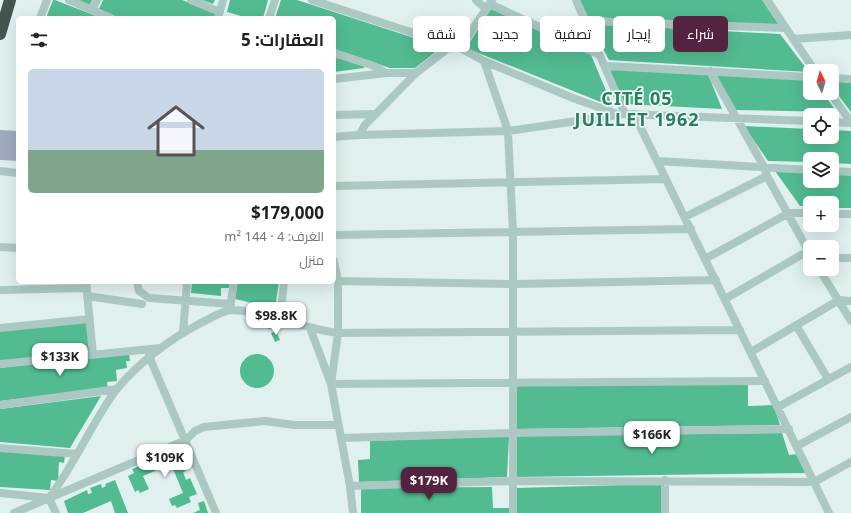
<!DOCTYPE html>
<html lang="ar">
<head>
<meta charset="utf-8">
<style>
  :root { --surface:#fff; --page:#f6f6f6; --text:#202124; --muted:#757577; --line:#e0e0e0; --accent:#54233f }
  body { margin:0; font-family:"Noto Sans",Cairo,sans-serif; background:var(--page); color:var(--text); direction:rtl; height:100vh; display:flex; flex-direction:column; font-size:15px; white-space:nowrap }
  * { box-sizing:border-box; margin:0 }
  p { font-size:13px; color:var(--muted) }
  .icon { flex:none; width:22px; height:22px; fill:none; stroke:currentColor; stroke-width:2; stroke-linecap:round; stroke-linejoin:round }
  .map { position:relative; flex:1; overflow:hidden; direction:ltr }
  .panel { position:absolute; left:16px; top:16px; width:320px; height:268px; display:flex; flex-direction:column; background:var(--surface); border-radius:6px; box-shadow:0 4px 16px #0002; direction:rtl }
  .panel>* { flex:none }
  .top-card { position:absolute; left:348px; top:16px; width:380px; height:36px; direction:rtl; display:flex; gap:8px }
  .needle { width:26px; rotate:355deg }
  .tools { position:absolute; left:803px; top:64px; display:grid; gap:8px }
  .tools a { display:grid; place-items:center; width:36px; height:36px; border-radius:6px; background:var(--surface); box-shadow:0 4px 16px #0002; font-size:20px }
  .price { position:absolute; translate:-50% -34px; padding:0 9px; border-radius:8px; background:#fff; color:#222; font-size:13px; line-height:26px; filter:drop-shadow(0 1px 2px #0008) }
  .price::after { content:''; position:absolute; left:50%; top:24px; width:12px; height:9px; margin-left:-6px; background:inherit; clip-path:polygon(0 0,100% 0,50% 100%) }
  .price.selected { background:var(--accent); color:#fff }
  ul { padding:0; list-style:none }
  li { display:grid; align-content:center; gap:8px; height:212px; padding:0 12px }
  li+li { border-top:1px solid var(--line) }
  li span { display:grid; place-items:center; height:124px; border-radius:6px; color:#555 }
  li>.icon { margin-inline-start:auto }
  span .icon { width:72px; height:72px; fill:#fffc; stroke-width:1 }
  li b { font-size:17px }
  h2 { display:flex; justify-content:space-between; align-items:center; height:48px; padding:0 12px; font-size:17px }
  .chip { padding:0 14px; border-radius:6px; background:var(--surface); box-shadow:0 4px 16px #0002; font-size:14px; line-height:36px }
  .chip.selected { background:var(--accent); color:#fff }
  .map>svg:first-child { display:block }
  .green { fill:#a0a9be }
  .building { fill:#52bb91 }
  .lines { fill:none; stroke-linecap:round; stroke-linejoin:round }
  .street { stroke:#abc8c2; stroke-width:8 }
  .highway { stroke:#42564f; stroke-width:12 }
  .labels { text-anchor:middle; stroke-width:3.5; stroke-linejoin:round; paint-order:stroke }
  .district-label { font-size:18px; font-weight:bold; letter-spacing:1px; fill:#2a7e5c; stroke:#ebf8f7 }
</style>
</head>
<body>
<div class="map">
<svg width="851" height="513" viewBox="0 0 851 513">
  <rect width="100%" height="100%" fill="#dff0ee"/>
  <path class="green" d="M0,130L18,131V161L0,160Z"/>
  <path class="building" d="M53,0H55L101,18H46Z
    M75,0H92L89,7Z
    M103,0H182L218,14L217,18H116L98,11Z
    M202,0H215L213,4Z
    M230,0H268L263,18H248L227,12Z
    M281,0H297L442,47L415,68H390L334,49V18H275Z
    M580,0H762L779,25L588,17Z
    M491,9L591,55L613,107L466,48Z
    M590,24L780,34L809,72L609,60Z
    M334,57L363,65L364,68L334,72Z
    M609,69L708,74L722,109L625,104Z
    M715,75L810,80V93H823L837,112L735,110Z
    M832,81L851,83V112L832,87Z
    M744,126L810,129V137H832V130L851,131V164L832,163V159H810V162L768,161Z
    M775,171L810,173V181H832V174L851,175V208H832V203H810V207L800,206Z
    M192,282H230L229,288H221V296L191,293Z
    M237,282H279L275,308L235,299Z
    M249,317L271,325L270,329L248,322Z
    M86,322L90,351L0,361V331Z
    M276,331L280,340L275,342L271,333Z
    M129,353L130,361H126L127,368L116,370L117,381L107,382L108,388L0,401V368Z
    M240 371a17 17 0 1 1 34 0a17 17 0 1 1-34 0Z
    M517,385H748V406L774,405L780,425L516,429Z
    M101,396L70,448L0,442V409Z
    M782,433L789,455L798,454L805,473L514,477L511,436Z
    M509,436L507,477L359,482L358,460L370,459V441Z
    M0,451L65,455L64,463L59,462L58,481L51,480L50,490L0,487Z
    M172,451L175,458L179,456L186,471L183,472L186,480L190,478L197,494L189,497L191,502L177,508L175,505L172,506L169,499L183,493L171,464L143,476L149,489L140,493L138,490L135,492L128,476L134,473L132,469L148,462L150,466L156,463L155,459Z
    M115,480L128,513H115L111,501L83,513H68L64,501L87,490L88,494L92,493L90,488L101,484L102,488L106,486L105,484Z
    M664,484V513H516L515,488Z
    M492,487L493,508H509V513H361V488Z
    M204,501L208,513H193L200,510L198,503Z"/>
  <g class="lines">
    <path class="street" d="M69,0L111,18
      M191,0L220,12
      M312,0L460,48L484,61L573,98L617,114
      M476,0L486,9
      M576,0L625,114
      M767,0L815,71
      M490,4L598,54
      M92,10L97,0
      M40,18L47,0
      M218,18L223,0
      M269,18L275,0
      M585,21L786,28
      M793,39L851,35
      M460,48L492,0
      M334,53L374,66L386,73
      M484,61L508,131L513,233V513
      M606,66L810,77
      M710,71L764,167L767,176L810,254
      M832,78L851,79
      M334,79L386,73H416
      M830,93L851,122
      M634,114L829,513
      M334,115L376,114
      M832,122L851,123
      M359,135L365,125L416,73L451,46
      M334,137L359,135L508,131L625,114L810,121
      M657,161L810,170
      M0,171L18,173
      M832,171L851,172
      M334,186L666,179
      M832,214H851
      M685,217L767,176
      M334,235L691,229
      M0,247L18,248
      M832,258H851
      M705,259L789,213H810
      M334,261L338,281V333L331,384L350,486L353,513
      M819,269L851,321
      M338,281L514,284L716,280
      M86,282L93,355
      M137,282L139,291L149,298L231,304
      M0,290L85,288
      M87,296L142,304
      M725,299L808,251
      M230,309L234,282
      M280,319L284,282
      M796,325L828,379
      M0,328L89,319
      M310,328L331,384L765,381
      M183,333L187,282
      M751,352L839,300L851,301
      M149,356L216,513
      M0,364L161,348
      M0,405L117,389
      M778,407L851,367
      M342,438L512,433L789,429
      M797,446L851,417
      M0,448L77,454
      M665,480V513
      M350,486L513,481L814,482L851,462
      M0,493L49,498C75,464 91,424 116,390C137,364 170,339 199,324C208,320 222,310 232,310C269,311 302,329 338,333L740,330
      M49,498L56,513
      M14,513L186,440L195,431L204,427L265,421L294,425H338"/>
    <path class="highway" d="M0,34L10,0"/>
  </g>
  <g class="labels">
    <g class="district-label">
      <text x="637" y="105">CITÉ 05<tspan x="637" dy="21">JUILLET 1962</tspan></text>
    </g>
  </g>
</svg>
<div class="tools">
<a><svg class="needle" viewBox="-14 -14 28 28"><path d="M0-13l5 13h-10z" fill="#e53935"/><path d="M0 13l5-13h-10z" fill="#757577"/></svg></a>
<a><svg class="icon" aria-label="locate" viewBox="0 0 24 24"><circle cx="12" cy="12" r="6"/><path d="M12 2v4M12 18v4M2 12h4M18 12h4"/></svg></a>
<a><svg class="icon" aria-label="layers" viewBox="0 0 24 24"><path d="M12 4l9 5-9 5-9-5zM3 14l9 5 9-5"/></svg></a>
<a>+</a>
<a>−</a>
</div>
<b class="price" style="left:276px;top:336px">$98.8K</b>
<b class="price" style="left:60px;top:377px">$133K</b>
<b class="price" style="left:652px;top:455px">$166K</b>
<b class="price" style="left:165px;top:478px">$109K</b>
<b class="price selected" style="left:429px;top:501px">$179K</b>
<div class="top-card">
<a class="chip selected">شراء</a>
<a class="chip">إيجار</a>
<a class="chip">تصفية</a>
<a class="chip">جديد</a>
<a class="chip">شقة</a>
</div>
<section class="panel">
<h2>العقارات: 5<svg class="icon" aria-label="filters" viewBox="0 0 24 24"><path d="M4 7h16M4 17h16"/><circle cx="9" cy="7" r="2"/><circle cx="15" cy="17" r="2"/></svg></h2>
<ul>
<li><span style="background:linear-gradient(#c9d6e8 65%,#7fa58c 0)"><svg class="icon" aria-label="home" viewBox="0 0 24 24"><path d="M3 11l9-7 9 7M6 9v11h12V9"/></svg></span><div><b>$179,000</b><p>الغرف: 4 · 144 m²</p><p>منزل</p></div></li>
</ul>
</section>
</div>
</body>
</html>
